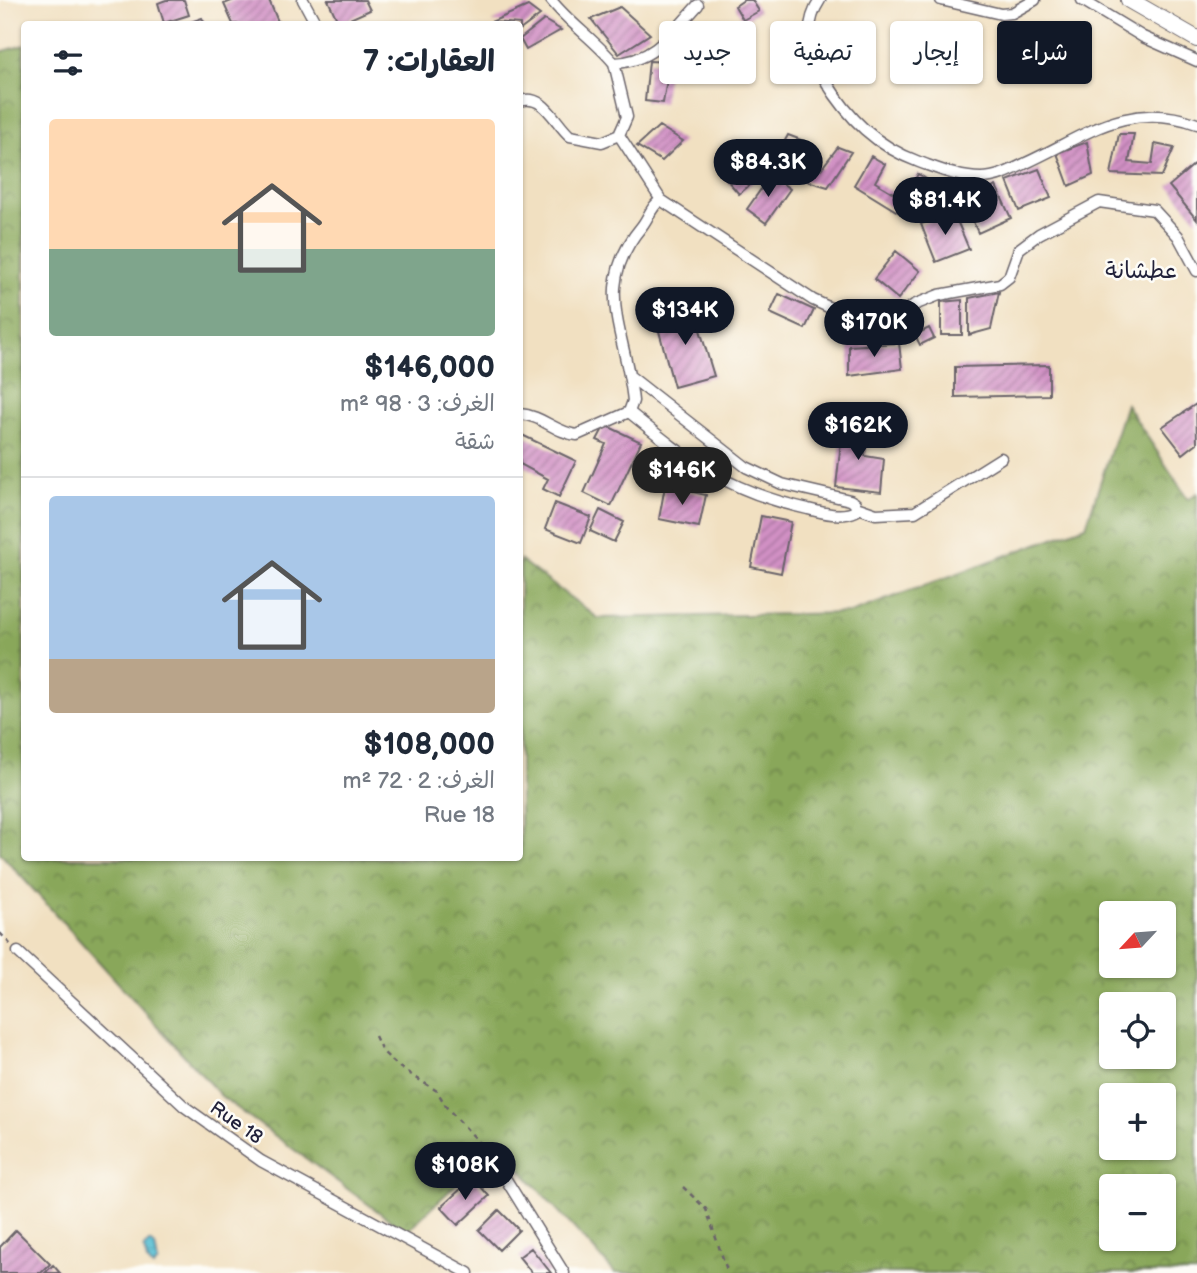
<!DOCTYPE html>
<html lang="ar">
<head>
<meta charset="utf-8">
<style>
  :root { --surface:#fff; --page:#f6f6f7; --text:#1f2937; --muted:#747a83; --line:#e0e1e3; --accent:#111827 }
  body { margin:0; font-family:"Balsamiq Sans","Playpen Sans Arabic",sans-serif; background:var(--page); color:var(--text); direction:rtl; height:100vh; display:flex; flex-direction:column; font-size:26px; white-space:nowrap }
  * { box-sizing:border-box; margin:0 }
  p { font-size:23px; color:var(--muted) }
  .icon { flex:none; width:38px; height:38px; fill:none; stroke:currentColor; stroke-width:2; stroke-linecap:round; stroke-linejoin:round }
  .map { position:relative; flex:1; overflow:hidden; direction:ltr }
  .drawer { position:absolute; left:21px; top:21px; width:502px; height:840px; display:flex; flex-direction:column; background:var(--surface); border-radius:7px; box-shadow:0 2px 5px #0004; direction:rtl }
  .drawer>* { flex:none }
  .top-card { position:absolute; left:544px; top:21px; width:548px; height:63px; direction:rtl; display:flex; gap:14px }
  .needle { width:46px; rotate:244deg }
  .buttons { position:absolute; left:1099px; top:901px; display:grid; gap:14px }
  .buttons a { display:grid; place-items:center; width:77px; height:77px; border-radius:7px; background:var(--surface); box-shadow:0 2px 5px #0004; font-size:35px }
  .price { position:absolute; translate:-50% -60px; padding:0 16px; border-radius:24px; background:var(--accent); color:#fff; font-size:23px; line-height:46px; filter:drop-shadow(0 2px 4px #0008) }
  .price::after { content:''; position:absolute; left:50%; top:42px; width:21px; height:16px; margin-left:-10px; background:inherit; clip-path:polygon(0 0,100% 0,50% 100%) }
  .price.selected { background:#222; color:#fff }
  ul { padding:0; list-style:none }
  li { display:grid; align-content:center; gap:14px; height:371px; padding:0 28px }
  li+li { border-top:2px solid var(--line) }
  li span { display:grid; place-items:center; height:217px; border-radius:7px; color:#555 }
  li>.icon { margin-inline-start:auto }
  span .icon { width:126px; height:126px; fill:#fffc; stroke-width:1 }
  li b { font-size:30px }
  h2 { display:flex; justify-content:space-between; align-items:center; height:84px; padding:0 28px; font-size:30px }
  .chip { padding:0 24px; border-radius:7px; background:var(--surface); box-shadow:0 2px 5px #0004; font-size:24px; line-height:63px }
  .chip.selected { background:var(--accent); color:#fff }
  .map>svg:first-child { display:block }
  .forest { fill:url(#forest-crowns); stroke:#56644a; stroke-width:2; fill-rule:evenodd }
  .water { fill:url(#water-ripples); stroke:#3c7086; stroke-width:2 }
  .building { fill:url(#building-hatch) }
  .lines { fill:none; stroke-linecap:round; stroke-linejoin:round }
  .minor-casing { stroke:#6a646a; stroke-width:13 }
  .secondary-casing { stroke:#6a646a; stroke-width:18 }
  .path { stroke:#6a646a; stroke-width:2.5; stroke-dasharray:5 5; stroke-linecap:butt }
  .minor { stroke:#fff; stroke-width:10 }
  .secondary { stroke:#fff; stroke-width:16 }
  .labels { text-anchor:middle; stroke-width:5; stroke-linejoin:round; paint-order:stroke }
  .street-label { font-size:19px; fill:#22223b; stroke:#fdfcf7 }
  .quarter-label { font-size:23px; fill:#22223b; stroke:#fdfcf7 }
</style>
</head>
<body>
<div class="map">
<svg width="1197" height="1273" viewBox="0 0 1197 1273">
  <defs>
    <pattern id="forest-crowns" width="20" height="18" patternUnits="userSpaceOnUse" patternTransform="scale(1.75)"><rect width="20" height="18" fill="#89a75a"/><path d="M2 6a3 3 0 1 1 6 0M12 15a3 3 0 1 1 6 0" fill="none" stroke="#70884c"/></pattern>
    <pattern id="water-ripples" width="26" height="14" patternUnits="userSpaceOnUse" patternTransform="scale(1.75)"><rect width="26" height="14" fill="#55bdd2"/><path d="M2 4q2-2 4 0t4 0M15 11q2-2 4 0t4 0" fill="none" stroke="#4699ac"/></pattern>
    <pattern id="building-hatch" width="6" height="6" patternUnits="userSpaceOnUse" patternTransform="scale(1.75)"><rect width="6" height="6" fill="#d190c4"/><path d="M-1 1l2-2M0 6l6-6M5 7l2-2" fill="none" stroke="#a975a0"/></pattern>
  </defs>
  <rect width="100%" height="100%" fill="#fdfcf7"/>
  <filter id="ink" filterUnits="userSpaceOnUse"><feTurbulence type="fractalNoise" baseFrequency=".0143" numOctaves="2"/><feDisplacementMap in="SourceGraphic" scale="14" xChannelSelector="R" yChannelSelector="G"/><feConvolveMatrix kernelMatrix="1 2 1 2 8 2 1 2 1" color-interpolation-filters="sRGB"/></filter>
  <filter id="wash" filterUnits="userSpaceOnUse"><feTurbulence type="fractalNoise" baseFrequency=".00686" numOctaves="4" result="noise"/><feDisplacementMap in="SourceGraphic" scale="28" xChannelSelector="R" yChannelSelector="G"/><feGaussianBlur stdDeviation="1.57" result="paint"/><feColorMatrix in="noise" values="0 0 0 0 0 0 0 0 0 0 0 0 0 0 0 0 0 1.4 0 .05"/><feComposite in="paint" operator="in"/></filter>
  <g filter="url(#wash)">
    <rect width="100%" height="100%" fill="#f1e0c1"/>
    <path class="forest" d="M24,45V858H520V560L598,618L850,613L1086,526L1126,404L1188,499L1197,493V1273H615L498,1145L406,1232L221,1096L0,853V52ZM1111,914H1164V966H1111ZM1111,1004H1164V1057H1111ZM1111,1096H1164V1148H1111ZM1111,1186H1164V1239H1111Z"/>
    <path class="water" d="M149,1242L155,1246L158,1262L153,1267L147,1261L144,1249Z"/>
    <g id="blocks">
      <path class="building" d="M166,0H184L189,15L164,23L158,3Z
        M234,0H269L279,24H233L224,4Z
        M328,0H365L370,10L339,24Z
        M744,0H752L759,11L743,20L735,6Z
        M528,6L540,15L520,30V24L491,22Z
        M620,7L650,34L619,54L591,19Z
        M202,18L205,24H185Z
        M544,20L561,30L526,50L520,39Z
        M649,61L670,62L663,103L645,101Z
        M659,126L683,141L662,161L637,146Z
        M1119,134H1134L1129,162L1152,164L1155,144L1174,148L1162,176L1111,174Z
        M788,135L804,141L796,156L821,169L838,147L851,152L828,187L769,170Z
        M1087,142L1093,175L1069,186L1057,153Z
        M739,147L763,174L739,194L716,167Z
        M871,156L885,164L875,182L904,199L918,174L928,180L906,217L854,185Z
        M1197,162V220L1169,186Z
        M1039,169L1051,198L1019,211L1007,181Z
        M771,175L790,189L766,223L747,209Z
        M996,186L1011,218L978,233L964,201Z
        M953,211L969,249L936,262L921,224Z
        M896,251L920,271L898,299L874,279Z
        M999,292L991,329L969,335V298Z
        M779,294L814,310L805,329L770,313Z
        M962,300V335H941V302Z
        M684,305L694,310L714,376L674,387L659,331L666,328L664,320L671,309Z
        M929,328L934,338L920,345L915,335Z
        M899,343L902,369L849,376V346Z
        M1049,365V395L955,397V367Z
        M1196,404L1197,443L1183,454L1162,427Z
        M843,423L868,426L865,456L884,459L881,492L836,487Z
        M605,425L641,442L611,506L584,493L606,444L597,440Z
        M520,434L576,461L559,497L543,489L548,479L520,464Z
        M665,486L706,495L699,527L659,519Z
        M555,503L591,517L581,543L545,529Z
        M600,510L624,522L614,542L590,531Z
        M761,516L791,522L781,573L751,567Z
        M473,1178L489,1196L458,1225L441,1207Z
        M499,1210L519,1230L499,1250L479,1230Z
        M16,1230L50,1264L41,1273H0V1247Z
        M531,1248L551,1273H532L519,1257Z
        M53,1265L60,1273H45Z"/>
    </g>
  </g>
  <g filter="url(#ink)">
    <use href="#blocks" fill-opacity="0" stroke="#6a646a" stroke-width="2"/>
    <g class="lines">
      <defs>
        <path id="minor" d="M303,0L316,24
          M551,0C570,24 595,40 614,63C654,62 673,32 698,5
          M820,0C802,27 810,54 825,80C849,119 876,146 919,162C939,169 960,178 981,178C997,178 1012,170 1026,163C1085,136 1128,99 1197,124
          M941,0L1001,14L1012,13L1035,0
          M1082,0L1143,37L1197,61
          M520,101C544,93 554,122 570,136L602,142L619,135
          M661,200L813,300L872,327L889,323L914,305L939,295L1000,284L1009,277L1019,249L1039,234L1099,202L1154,210L1178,236L1197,271
          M629,412C692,463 727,491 808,509C823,513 842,518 856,511L855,503L850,500L782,484L746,467L631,377
          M520,414C541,415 556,433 577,435L629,412L633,401C626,331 591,287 642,226C649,217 652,205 661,200L619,135L627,117L614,63
          M856,507L876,514L915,512L1001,458
          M18,952L185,1107L261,1161L468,1273
          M489,1152L564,1273"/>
        <path id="secondary" d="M1129,0L1197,39"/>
      </defs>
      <use href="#minor" class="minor-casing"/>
      <use href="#secondary" class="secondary-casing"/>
      <path class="path" d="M0,933L11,945
        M375,1036L382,1051L399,1067L437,1091L447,1108L482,1145
        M683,1187L706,1209L728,1273"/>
      <use href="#minor" class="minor"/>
      <use href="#secondary" class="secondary"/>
    </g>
  </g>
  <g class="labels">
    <g class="street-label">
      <text transform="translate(237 1122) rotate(35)" y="7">Rue 18</text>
    </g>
    <g class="quarter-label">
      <text x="1141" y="278">عطشانة</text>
    </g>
  </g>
</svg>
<div class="buttons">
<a><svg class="needle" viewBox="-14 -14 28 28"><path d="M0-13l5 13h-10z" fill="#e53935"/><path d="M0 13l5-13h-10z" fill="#747a83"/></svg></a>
<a><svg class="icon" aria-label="locate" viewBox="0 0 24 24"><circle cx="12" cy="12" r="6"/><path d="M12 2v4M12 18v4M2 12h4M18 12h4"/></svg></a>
<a>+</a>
<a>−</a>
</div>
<b class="price" style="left:768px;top:199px">$84.3K</b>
<b class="price" style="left:945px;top:237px">$81.4K</b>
<b class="price" style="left:685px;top:347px">$134K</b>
<b class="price" style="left:874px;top:359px">$170K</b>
<b class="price" style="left:858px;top:462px">$162K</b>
<b class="price selected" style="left:682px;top:507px">$146K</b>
<b class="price" style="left:465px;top:1202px">$108K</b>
<div class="top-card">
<a class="chip selected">شراء</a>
<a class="chip">إيجار</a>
<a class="chip">تصفية</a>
<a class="chip">جديد</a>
</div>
<section class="drawer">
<h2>العقارات: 7<svg class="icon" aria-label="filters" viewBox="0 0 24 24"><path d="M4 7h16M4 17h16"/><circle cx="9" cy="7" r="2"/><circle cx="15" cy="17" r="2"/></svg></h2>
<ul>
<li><span style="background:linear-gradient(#ffd9b3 60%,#7fa58c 0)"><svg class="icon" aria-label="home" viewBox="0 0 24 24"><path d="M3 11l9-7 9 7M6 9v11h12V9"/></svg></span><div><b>$146,000</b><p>الغرف: 3 · 98 m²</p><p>شقة</p></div></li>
<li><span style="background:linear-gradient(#a9c7e8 75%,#b9a48a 0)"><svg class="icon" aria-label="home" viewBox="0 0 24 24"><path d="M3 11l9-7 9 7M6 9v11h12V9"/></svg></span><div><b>$108,000</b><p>الغرف: 2 · 72 m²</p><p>Rue 18</p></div></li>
</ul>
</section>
</div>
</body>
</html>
